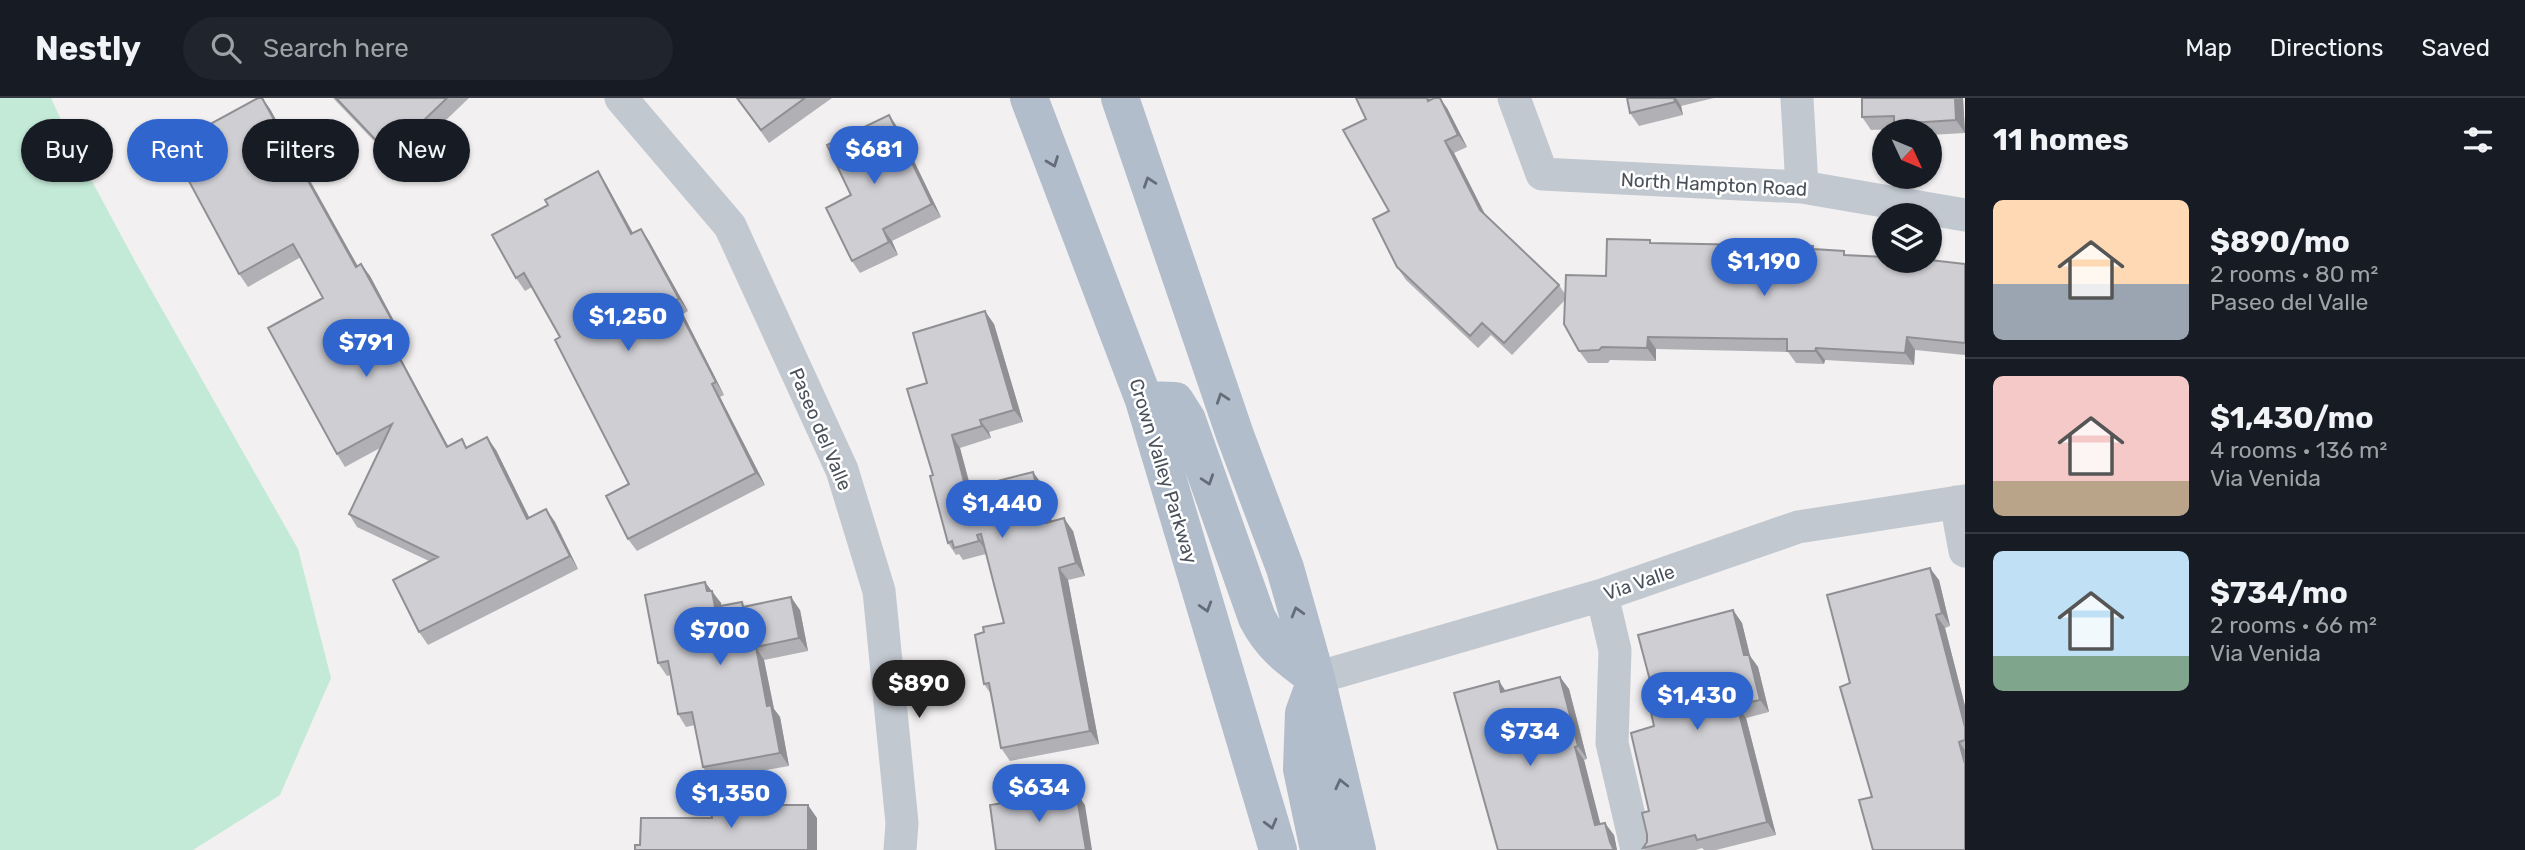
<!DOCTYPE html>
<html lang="en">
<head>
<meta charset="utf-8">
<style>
  :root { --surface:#171b24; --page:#20242c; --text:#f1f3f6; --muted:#9ea1a6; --line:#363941; --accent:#2f65cc }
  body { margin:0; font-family:Rubik,sans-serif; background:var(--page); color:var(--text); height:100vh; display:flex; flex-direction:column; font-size:26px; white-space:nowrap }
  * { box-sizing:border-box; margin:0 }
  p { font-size:23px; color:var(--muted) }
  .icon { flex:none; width:38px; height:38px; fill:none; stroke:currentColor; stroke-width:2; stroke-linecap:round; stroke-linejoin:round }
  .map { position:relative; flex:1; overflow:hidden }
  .details { display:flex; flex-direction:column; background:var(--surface); width:560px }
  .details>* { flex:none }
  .top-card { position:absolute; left:21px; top:21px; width:665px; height:63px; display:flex; gap:14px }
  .needle { width:46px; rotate:134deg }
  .controls { position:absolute; left:1872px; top:21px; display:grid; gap:14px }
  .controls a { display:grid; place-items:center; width:70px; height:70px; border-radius:50%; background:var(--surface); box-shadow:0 2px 5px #0004; font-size:35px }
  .price { position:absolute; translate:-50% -60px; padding:0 16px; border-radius:24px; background:var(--accent); color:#fff; font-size:23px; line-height:46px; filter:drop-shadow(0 2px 4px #0008) }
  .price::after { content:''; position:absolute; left:50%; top:42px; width:21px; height:16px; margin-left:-10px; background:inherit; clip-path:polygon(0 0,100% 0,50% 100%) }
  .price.selected { background:#222; color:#fff }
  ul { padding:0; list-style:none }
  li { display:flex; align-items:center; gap:21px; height:175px; padding:0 28px }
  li+li { border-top:2px solid var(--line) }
  li span { display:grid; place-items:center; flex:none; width:196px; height:140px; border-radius:10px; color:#555 }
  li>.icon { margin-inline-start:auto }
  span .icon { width:84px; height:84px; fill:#fffc; stroke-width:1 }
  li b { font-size:30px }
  h2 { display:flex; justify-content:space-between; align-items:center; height:84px; padding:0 28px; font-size:30px }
  .chip { padding:0 24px; border-radius:32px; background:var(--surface); box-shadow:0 2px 5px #0004; font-size:24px; line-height:63px }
  .chip.selected { background:var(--accent); color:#fff }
  header { display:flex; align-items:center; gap:42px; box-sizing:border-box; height:98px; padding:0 35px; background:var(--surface); border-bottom:2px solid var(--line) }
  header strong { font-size:33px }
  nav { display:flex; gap:38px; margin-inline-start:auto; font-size:24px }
  .search { width:490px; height:63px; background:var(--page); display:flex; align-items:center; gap:18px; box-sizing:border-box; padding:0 24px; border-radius:38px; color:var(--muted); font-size:26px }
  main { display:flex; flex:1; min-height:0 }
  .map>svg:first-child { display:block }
  .green { fill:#c3ead6 }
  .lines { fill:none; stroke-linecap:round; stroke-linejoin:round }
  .minor { stroke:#c2c8d0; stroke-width:33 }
  .primary { stroke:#b2bdcb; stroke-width:38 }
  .wall { fill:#b1b1b5 }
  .shaded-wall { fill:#909094 }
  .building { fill:#ceced3; stroke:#909094; stroke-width:2 }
  .oneway { stroke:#646c77 }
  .labels { text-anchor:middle; stroke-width:5; stroke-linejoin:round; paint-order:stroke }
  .street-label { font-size:19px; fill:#4a515b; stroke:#fff }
</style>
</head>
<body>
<header>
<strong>Nestly</strong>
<div class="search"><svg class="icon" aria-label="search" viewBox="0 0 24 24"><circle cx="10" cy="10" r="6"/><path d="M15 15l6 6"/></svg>Search here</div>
<nav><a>Map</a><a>Directions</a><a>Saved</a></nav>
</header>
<main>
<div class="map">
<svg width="1965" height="752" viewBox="0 0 1965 752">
  <rect width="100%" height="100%" fill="#f2f0f0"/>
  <path class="green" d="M0,0H51L72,46L137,167L298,451L331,580L280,697L193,752H0Z"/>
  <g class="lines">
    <path class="minor" d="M621,0L730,128L842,372L879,493L902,725L900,752
      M1514,0L1542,76L1802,89L1965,117
      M1797,0L1802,89
      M1956,404L1965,453
      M1602,497L1615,552L1612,645L1637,752
      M1316,580L1602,497L1798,429L1965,403"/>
    <path class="primary" d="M1029,0L1144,302L1278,752
      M1120,0L1235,337L1285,470L1316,580L1357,752
      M1144,302L1175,303L1187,322L1257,520C1272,549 1290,561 1316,580
      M1315,585L1304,615L1302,671L1319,752"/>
  </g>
  <path class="wall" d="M262,0L270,11L357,168L361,166L370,178L402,238L392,244L448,348L496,352L529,420L546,411L555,424L578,471L428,547L419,534L429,463L357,429L349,416L380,350L345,369L337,356L323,200L301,159L248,189L239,176Z
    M333,0H469L398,68Z
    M737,0H832L769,45Z
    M1356,0H1430L1431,2L1447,10L1467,49L1454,55L1484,116L1559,187L1565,196L1606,178L1652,145L1816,151L1847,157L1965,166V257L1915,252L1914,267L1825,262L1824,266L1796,265L1788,254L1656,251V263L1610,262L1608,265H1588L1579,253L1565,202L1512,257L1491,237L1478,250L1406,182L1397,169L1389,113L1366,21Z
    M1627,0H1714L1681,8L1683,17L1639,28L1630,15Z
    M1963,0L1965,35L1930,37V33H1900L1898,31L1871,32L1862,19Z
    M898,30L941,119L892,143L898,157L860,175L852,163L851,97Z
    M598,73L606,86L633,135L641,131L649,143L688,213L683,216L724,297L720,299L765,387L637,453L628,441L629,386L560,239L532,189L525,193L516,180L548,107Z
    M994,226L1023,324L989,334L991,340L960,350L971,390L1042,386L1052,424L1073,433L1085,478L1068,482L1099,646L1010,663L1001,650L991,596L984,586V534L1004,525L986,456L963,462L959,456L956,457L948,445L933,377L927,285Z
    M1939,482L1950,528L1945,530L1965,608V752L1872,699L1850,585Z
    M711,493L721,505V508L742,504L745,509L800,512L808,553L764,562L774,611L780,619L789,668L711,682L703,669L695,627L686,629L678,616L671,577L667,578L658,565Z
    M1733,512L1742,525L1750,558L1758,569L1769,614L1746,620L1776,737L1716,752H1704L1702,750L1696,752H1645L1643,750L1647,744L1649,713L1654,628L1652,590Z
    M1560,579L1569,591L1587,661L1584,662L1600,726L1614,737L1617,752H1498L1506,593Z"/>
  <path class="shaded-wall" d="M262,0L270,11L365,181L356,169Z
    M1440,0L1447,10L1467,49L1458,37Z
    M1674,0H1676L1681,8L1683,17L1675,4Z
    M1955,0H1963L1965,35L1956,22Z
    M889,17L898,30L941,119L932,106Z
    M1445,43L1454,55L1489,124L1480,112Z
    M598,73L606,86L640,148L631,136Z
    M641,131L649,143L688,213L679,201Z
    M883,131L892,143L898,157L889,144Z
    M361,166L370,178L402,238L394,226Z
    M674,203L683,216L724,297L716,284Z
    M985,213L994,226L1023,324L1014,312Z
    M384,231L392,244L455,361L447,349Z
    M1648,239L1656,251V263L1647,250Z
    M1907,239L1915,252L1914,267L1905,255Z
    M1816,250L1825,262L1824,266L1815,253Z
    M712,286L720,299L765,387L756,375Z
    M980,322L989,334L991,340L982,328Z
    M952,337L960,350L974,404L966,391Z
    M487,339L496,352L536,433L527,421Z
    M1033,374L1042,386L1055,438L1046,425Z
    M546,411L555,424L578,471L570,458Z
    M1064,420L1073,433L1085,478L1076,465Z
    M977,437L986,449L988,455L979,443Z
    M1059,470L1068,482L1099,646L1090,633Z
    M1930,470L1939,482L1950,528L1942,515Z
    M705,484L721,505L723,522L715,509L707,493Z
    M791,499L800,512L808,553L799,540Z
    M1733,512L1742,525L1750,558L1758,569L1769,614L1760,602L1744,557Z
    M1936,517L1945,530L1965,608V629Z
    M756,549L764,562L774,611L780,619L789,668L780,655L767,608Z
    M1560,579L1569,591L1587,661L1578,648Z
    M1499,583L1507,595L1501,594Z
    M1737,607L1746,620L1776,737L1767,724Z
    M1959,644L1965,652V666Z
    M1575,649L1584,662L1604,740L1595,727Z
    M1076,694L1085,707L1092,752H1086Z
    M808,707L817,720V752H808Z
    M1605,725L1614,737L1617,752H1614L1610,744Z"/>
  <path class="building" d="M258,0H262L356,169L361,166L394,226L384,231L447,349L462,341L466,350L487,339L527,421L546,411L570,458L419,534L393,482L438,459L349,416L392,326L337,356L268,230L323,200L293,146L239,176L170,48Z
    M336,0H447L389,56Z
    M737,0H805L761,32Z
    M1356,0H1427L1428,3L1434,0H1440L1458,37L1445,43L1480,112L1559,187L1504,245L1482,225L1470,238L1397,169L1373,121L1389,113L1343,32L1366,21Z
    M1627,0H1674L1675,4L1630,15Z
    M1862,0H1955L1956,22L1894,26V18L1862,19Z
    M889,17L932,106L883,131L889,144L852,163L826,110L851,97L827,47Z
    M598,73L631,136L641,131L679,201L674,203L716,284L712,286L756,375L628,441L606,398L629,386L555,242L560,239L524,175L516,180L492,137L548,107L545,102Z
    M1607,141L1650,142V145L1813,148V151L1844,153V157L1885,159V163L1930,162L1965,166V245L1907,239L1905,255L1816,250L1815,253H1787V241L1648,239L1647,250L1602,249L1599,252L1579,253L1564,226L1566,177L1606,178Z
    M985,213L1014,312L980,322L982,328L952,337L966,391L1033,374L1046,425L1064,420L1076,465L1059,470L1090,633L1001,650L989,585L984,586L975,537L984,534L983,529L1004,525L981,436L977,437L979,443L954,450L952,443L948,445L930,378L933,377L907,291L927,285L913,235Z
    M1930,470L1942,515L1936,517L1965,629V642L1959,644L1965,666V752H1873L1859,702L1872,699L1840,589L1850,585L1827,497Z
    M705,484L707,493H712L715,509L742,504L743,509L791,499L799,540L756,549L767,608L771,607L780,655L703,669L692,614L678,616L668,563L658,565L645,497Z
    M1733,512L1744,557H1749L1760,602L1737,607L1767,724L1697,742L1695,737L1643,750L1647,744V736L1642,715L1649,713L1631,635L1654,628L1646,592L1652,590L1638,537Z
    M1560,579L1578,648L1575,649L1595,727L1605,725L1610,744L1614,752H1498L1454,595L1499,583L1501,594Z
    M1076,694L1086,752H996L990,707Z
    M710,707H808V752H635V747H640L641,720H712Z"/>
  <defs><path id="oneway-chevron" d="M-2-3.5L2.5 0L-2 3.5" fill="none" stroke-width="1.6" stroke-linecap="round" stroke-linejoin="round" transform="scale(1.75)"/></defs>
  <g class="oneway">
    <use href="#oneway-chevron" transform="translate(1053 64) rotate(69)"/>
    <use href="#oneway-chevron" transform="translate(1149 84) rotate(-109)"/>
    <use href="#oneway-chevron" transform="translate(1222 300) rotate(-109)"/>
    <use href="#oneway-chevron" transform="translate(1208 382) rotate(71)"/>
    <use href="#oneway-chevron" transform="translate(1206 509) rotate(73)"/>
    <use href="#oneway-chevron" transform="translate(1297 514) rotate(-106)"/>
    <use href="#oneway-chevron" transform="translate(1341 686) rotate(-103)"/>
    <use href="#oneway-chevron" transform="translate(1271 726) rotate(75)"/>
  </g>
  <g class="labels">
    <g class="street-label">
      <text transform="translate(1714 86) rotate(3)" y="7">North Hampton Road</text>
      <text transform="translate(821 331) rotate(67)" y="7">Paseo del Valle</text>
      <text transform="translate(1164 373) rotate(73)" y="7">Crown Valley Parkway</text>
      <text transform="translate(1639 484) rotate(-19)" y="7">Via Valle</text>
    </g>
  </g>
</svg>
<div class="controls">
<a><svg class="needle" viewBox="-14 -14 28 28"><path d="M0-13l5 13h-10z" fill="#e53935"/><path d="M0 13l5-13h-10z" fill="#9ea1a6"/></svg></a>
<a><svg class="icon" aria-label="layers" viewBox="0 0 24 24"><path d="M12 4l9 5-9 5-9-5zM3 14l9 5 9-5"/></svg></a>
</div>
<b class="price" style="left:874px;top:88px">$681</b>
<b class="price" style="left:1764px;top:200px">$1,190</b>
<b class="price" style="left:628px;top:255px">$1,250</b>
<b class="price" style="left:366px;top:281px">$791</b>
<b class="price" style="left:1002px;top:442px">$1,440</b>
<b class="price" style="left:720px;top:569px">$700</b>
<b class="price selected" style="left:919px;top:622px">$890</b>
<b class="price" style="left:1697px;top:634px">$1,430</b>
<b class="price" style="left:1530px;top:670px">$734</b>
<b class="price" style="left:1039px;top:726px">$634</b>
<b class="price" style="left:731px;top:732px">$1,350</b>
<div class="top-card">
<a class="chip">Buy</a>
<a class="chip selected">Rent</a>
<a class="chip">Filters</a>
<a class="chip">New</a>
</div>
</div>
<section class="details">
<h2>11 homes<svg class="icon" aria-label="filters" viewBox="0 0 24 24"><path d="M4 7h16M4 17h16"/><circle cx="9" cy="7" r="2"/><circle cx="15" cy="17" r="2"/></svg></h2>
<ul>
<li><span style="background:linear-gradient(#ffd9b3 60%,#9aa5b1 0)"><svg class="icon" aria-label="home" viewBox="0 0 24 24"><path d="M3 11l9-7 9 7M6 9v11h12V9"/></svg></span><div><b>$890/mo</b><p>2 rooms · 80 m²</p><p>Paseo del Valle</p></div></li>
<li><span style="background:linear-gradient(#f6c9c9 75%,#b9a48a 0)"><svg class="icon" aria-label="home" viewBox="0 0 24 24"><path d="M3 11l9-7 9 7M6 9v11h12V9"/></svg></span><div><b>$1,430/mo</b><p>4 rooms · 136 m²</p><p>Via Venida</p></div></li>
<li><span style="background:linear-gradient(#bfe0f5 75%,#7fa58c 0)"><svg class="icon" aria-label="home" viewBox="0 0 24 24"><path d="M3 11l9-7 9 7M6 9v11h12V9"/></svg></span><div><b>$734/mo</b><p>2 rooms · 66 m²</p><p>Via Venida</p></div></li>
</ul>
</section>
</main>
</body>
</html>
